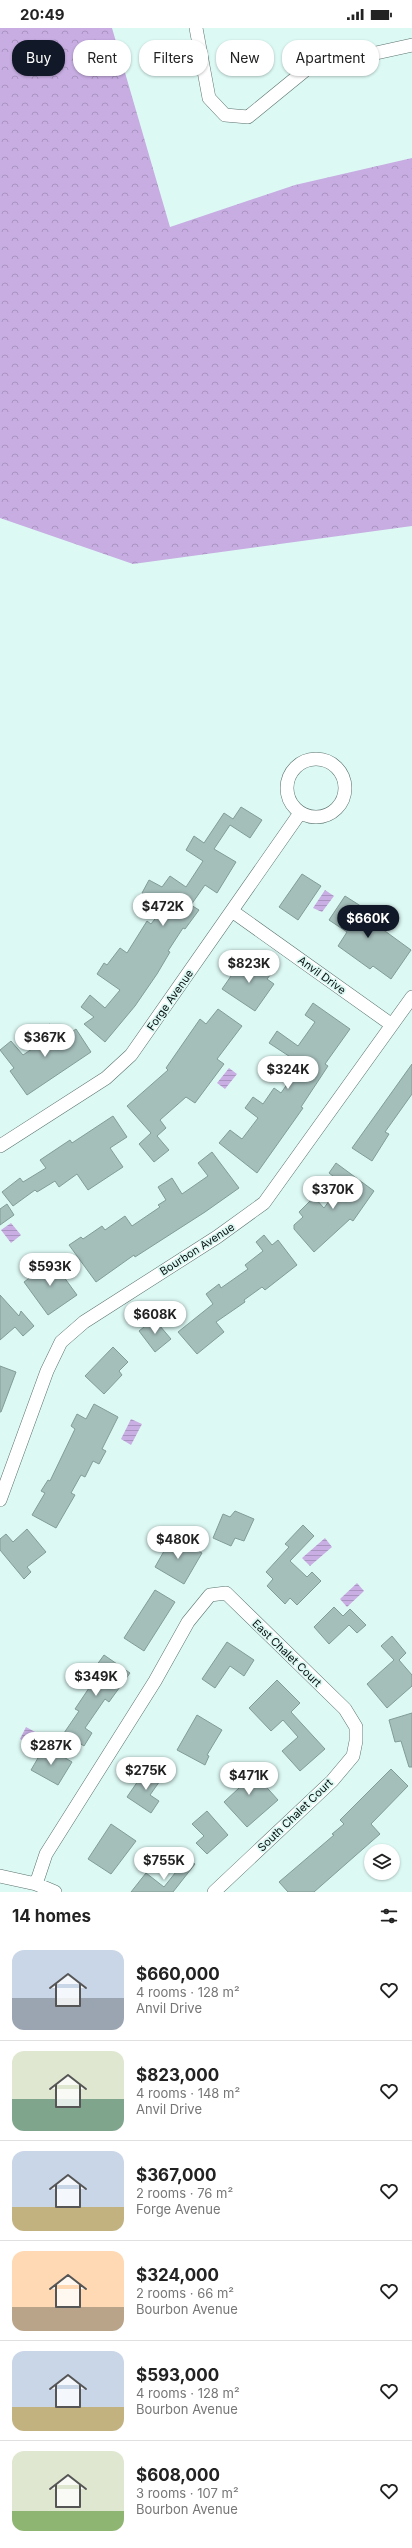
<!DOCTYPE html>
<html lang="en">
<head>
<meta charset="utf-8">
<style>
  :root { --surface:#fff; --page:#f6f6f6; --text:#222; --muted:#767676; --line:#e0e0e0; --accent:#111827 }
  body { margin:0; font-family:Inter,sans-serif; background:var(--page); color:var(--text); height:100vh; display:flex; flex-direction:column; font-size:15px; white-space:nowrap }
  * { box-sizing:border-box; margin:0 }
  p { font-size:13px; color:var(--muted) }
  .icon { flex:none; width:22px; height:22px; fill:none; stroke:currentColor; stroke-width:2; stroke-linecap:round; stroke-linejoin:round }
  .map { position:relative; height:1864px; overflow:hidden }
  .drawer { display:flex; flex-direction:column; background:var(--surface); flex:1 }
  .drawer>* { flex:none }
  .banner { position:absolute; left:12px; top:12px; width:388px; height:36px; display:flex; gap:8px }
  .tools { position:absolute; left:364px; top:1816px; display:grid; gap:8px }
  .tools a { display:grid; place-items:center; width:36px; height:36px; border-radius:50%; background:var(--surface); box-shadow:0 1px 3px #0004; font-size:20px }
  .price { position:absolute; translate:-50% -34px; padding:0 9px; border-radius:14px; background:#fff; color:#222; font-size:13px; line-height:26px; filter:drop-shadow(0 1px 2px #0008) }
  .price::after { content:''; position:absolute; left:50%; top:24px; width:12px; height:9px; margin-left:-6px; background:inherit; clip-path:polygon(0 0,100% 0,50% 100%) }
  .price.current { background:var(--accent); color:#fff }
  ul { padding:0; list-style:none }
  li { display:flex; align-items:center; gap:12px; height:100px; padding:0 12px }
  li+li { border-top:1px solid var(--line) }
  li span { display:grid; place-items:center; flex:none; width:112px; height:80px; border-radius:12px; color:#555 }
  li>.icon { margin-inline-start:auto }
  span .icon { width:48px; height:48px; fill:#fffc; stroke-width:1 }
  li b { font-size:17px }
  h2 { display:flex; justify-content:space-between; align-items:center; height:48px; padding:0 12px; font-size:17px }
  .chip { padding:0 14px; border-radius:16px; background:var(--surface); box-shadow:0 1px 3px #0004; font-size:14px; line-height:36px }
  .chip.current { background:var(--accent); color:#fff }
  .status { display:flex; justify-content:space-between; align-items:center; height:28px; padding:0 20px; background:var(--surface); direction:ltr }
  .status svg { height:11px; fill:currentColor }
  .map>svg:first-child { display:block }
  .forest { fill:url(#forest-crowns) }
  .water { fill:url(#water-rules) }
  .building { fill:#a4beba; stroke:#829c97 }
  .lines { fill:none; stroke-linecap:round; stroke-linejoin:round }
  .minor-casing { stroke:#5a726e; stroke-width:14 }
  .minor { stroke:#fff; stroke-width:13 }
  .labels { text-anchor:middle; stroke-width:3.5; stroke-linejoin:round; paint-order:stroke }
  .street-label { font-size:11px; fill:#060f0e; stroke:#ddf9f4 }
</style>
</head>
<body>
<div class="status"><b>20:49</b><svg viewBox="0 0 49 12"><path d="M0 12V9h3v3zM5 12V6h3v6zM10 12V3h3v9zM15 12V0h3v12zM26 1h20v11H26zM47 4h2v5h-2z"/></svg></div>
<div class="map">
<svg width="412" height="1864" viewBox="0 0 412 1864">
  <defs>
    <pattern id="forest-crowns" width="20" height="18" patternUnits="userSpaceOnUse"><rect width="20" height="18" fill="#c7ade2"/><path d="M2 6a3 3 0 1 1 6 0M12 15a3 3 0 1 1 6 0" fill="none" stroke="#a994c1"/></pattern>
    <pattern id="water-rules" width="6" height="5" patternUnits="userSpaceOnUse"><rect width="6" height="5" fill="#c8aee3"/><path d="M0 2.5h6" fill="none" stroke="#aa94c2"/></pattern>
  </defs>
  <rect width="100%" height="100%" fill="#ddf9f4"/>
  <path class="forest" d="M0,0H112L170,199L295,157L412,130V498L133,536L0,490Z"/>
  <path class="water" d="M325,862L334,868L322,884L313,880Z
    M229,1040L237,1046L225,1061L217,1055Z
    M11,1195L21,1207L11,1215L1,1202Z
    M131,1391L142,1396L131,1417L121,1411Z
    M325,1510L332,1519L310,1538L302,1530Z
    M357,1555L364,1563L347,1579L340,1571Z
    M26,1699L46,1710L40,1721L20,1711Z"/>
  <path class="building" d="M241,779L262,792L250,810L230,797L214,821L236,834L217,865L205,857L191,877L199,882L185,901L183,900L168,923L170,924L157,946L135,978L105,1014L84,996L94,989L81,979L90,967L105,980L120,962L97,946L104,935L107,937L120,920L127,925L147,893L151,896L165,878L142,865L149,852L162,859L170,848L186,859L203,833L186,822L194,808L204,815L224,785L233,791Z
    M302,846L321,858L298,892L279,879Z
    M345,868L378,889L374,895L411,922L391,951L373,938L370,941L338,918L347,904L329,892Z
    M245,928L271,946L267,951L274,956L255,983L222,961Z
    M313,975L350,1001L325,1036L328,1038L301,1079L303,1080L257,1145L219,1115L230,1102L242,1111L258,1090L245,1080L253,1069L263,1076L274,1060L281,1065L301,1036L269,1015L277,1003L298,1018L315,994L305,987Z
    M218,981L242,998L217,1031L224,1036L195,1075L186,1069L160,1092L166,1100L157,1108L169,1122L154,1134L139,1116L151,1105L127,1078L168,1042L166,1040L200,991L206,996Z
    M50,996L60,1012L76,1001L91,1024L27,1067L10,1043L14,1040L0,1022L11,1013L23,1027L44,1013L38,1003Z
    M412,1036V1066L385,1104L389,1106L372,1133L352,1120Z
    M113,1088L127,1109L110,1120L123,1139L88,1162L77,1146L59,1159L55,1153L37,1164L35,1162L13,1178L2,1164L20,1150L23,1154L46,1140L40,1132L70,1112L72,1115Z
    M212,1124L239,1160L205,1184L135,1229L134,1227L96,1254L69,1217L81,1209L83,1211L102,1198L105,1202L125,1188L132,1198L160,1179L158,1177L166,1172L158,1159L172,1150L182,1166L208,1148L198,1135Z
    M336,1135L374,1163L353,1193L350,1191L314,1224L294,1201V1197L303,1189L299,1184L314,1169L324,1180L342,1155L329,1145Z
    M7,1176L14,1187L0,1197V1181Z
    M264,1207L272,1217L278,1212L297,1237L265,1262L262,1259L244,1272L245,1274L216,1294L224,1304L197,1326L178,1304L213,1276L206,1266L219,1256L221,1260L248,1241L245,1237L263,1223L256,1214Z
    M50,1230L77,1267L48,1287L24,1254L40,1242L37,1239Z
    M0,1267L19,1288L21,1283L34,1298L23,1308L15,1299L0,1312Z
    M154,1291L171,1311L155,1324L139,1303Z
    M113,1319L128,1334L119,1343L122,1347L104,1366L85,1348Z
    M0,1338L16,1344L1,1384H0Z
    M94,1376L118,1389L102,1421L106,1423L99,1436L93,1433L85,1449L81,1447L71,1465L75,1467L56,1500L32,1487L45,1465L41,1463L48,1452L50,1453L75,1401L71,1398L77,1386L86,1391Z
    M235,1483L254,1491L244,1513L235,1510L231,1518L213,1510L223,1486L230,1489Z
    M303,1497L314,1508L290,1533L307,1549L312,1544L321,1553L297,1577L290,1570L285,1576L267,1558L273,1551L266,1544L289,1519L285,1516Z
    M27,1501L46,1524L27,1539L31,1544L24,1551L0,1522V1511L6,1506L13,1514Z
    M172,1509L202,1525L184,1556L155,1539Z
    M155,1562L175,1574L144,1623L124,1610Z
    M334,1579L343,1588L350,1581L366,1597L357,1605L349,1597L329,1616L314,1599Z
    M392,1608L406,1625L399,1632L412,1647V1658L387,1680L367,1656L394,1632L381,1618Z
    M227,1614L254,1632L244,1648L230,1638L215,1660L202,1651Z
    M104,1627L130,1645L109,1674L105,1671L85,1700L92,1705L84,1718L64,1705L79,1683L75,1681L89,1660L83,1656Z
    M277,1652L300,1675L291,1684L325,1721L300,1743L282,1723L298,1709L283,1692L271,1703L249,1680Z
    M412,1685V1739H409L401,1713L395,1714L389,1692Z
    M197,1687L222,1702L207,1727L209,1728L205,1737L177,1722Z
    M45,1718L72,1734L58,1757L31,1742Z
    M244,1734L278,1772L247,1799L224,1774L239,1760L229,1749Z
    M147,1740L162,1750L150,1767L159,1773L151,1785L127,1769Z
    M391,1741L408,1758L371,1796L380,1806L314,1864H288L279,1854L334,1807L332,1806L344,1796L340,1792Z
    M207,1783L228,1807L207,1826L196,1815L204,1808L192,1796Z
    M111,1796L136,1813L111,1846L88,1831Z
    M187,1830L195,1836L173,1864H131L146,1845L164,1859Z"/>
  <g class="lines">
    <defs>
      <path id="minor" d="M196,0L209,70L225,87L248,89L308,40L412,17
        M287 760a29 29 0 1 1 58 0a29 29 0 1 1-58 0Z
        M232,883L392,997
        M0,1118L106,1050L131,1027L300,785
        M0,1472L47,1343L61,1314L84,1294L217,1209L264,1175L412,969
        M0,1848L36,1856L55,1864
        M36,1856L46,1826L155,1653L188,1594L210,1567L226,1565L345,1681L356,1699V1713L353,1728L332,1753L214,1864"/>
    </defs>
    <use href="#minor" class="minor-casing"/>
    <use href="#minor" class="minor"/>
  </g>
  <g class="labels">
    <g class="street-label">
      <text transform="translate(322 947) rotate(36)" y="4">Anvil Drive</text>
      <text transform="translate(170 972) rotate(-55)" y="4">Forge Avenue</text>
      <text transform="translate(197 1221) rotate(-33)" y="4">Bourbon Avenue</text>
      <text transform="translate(287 1625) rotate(44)" y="4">East Chalet Court</text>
      <text transform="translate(295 1787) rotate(-44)" y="4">South Chalet Court</text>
    </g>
  </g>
</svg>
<div class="tools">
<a><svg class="icon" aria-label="layers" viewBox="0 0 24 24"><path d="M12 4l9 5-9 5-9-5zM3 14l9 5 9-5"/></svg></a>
</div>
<b class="price" style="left:163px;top:899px">$472K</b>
<b class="price current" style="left:368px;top:911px">$660K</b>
<b class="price" style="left:249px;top:956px">$823K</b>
<b class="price" style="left:45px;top:1030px">$367K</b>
<b class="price" style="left:288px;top:1062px">$324K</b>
<b class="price" style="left:333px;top:1182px">$370K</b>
<b class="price" style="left:50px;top:1259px">$593K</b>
<b class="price" style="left:155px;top:1307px">$608K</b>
<b class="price" style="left:178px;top:1532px">$480K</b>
<b class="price" style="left:96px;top:1669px">$349K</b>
<b class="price" style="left:51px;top:1738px">$287K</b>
<b class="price" style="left:146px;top:1763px">$275K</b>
<b class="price" style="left:249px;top:1768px">$471K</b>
<b class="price" style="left:164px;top:1853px">$755K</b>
<div class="banner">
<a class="chip current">Buy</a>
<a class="chip">Rent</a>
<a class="chip">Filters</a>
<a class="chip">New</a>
<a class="chip">Apartment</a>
</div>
</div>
<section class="drawer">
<h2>14 homes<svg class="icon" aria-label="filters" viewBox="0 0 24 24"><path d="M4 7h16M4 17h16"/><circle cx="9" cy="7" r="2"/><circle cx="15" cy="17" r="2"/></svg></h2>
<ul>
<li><span style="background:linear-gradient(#c9d6e8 60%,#9aa5b1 0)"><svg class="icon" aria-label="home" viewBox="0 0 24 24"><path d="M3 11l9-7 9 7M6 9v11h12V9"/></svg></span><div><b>$660,000</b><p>4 rooms · 128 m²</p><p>Anvil Drive</p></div><svg class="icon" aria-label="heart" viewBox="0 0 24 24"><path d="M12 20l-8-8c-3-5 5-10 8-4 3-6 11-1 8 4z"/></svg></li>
<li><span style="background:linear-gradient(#dfe7d0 60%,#7fa58c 0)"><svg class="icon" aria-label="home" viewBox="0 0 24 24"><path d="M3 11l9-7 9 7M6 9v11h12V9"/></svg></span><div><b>$823,000</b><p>4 rooms · 148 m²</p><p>Anvil Drive</p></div><svg class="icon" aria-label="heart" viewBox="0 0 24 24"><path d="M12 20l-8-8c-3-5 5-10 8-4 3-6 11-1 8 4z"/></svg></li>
<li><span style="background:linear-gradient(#c9d6e8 70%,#c2b280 0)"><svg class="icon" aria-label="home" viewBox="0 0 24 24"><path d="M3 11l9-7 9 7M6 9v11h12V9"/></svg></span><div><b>$367,000</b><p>2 rooms · 76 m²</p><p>Forge Avenue</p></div><svg class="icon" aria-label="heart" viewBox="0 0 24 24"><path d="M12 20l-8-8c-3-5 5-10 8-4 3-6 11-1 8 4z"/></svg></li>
<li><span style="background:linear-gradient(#ffd9b3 70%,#b9a48a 0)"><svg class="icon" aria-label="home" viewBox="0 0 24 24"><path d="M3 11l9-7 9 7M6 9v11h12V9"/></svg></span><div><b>$324,000</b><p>2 rooms · 66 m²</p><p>Bourbon Avenue</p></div><svg class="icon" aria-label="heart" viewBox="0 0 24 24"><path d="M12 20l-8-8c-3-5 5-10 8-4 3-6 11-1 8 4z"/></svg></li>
<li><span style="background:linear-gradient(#c9d6e8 70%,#c2b280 0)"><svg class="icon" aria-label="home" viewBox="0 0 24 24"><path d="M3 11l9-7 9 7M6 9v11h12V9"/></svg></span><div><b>$593,000</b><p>4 rooms · 128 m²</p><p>Bourbon Avenue</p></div><svg class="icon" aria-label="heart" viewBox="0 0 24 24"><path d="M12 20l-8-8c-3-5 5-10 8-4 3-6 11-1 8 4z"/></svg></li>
<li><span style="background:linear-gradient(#dfe7d0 75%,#8fb573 0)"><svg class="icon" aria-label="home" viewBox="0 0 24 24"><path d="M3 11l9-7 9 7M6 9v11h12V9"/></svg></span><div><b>$608,000</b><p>3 rooms · 107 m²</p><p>Bourbon Avenue</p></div><svg class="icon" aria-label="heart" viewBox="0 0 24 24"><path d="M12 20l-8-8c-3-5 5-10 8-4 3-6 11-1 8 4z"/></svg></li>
</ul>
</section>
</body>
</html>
